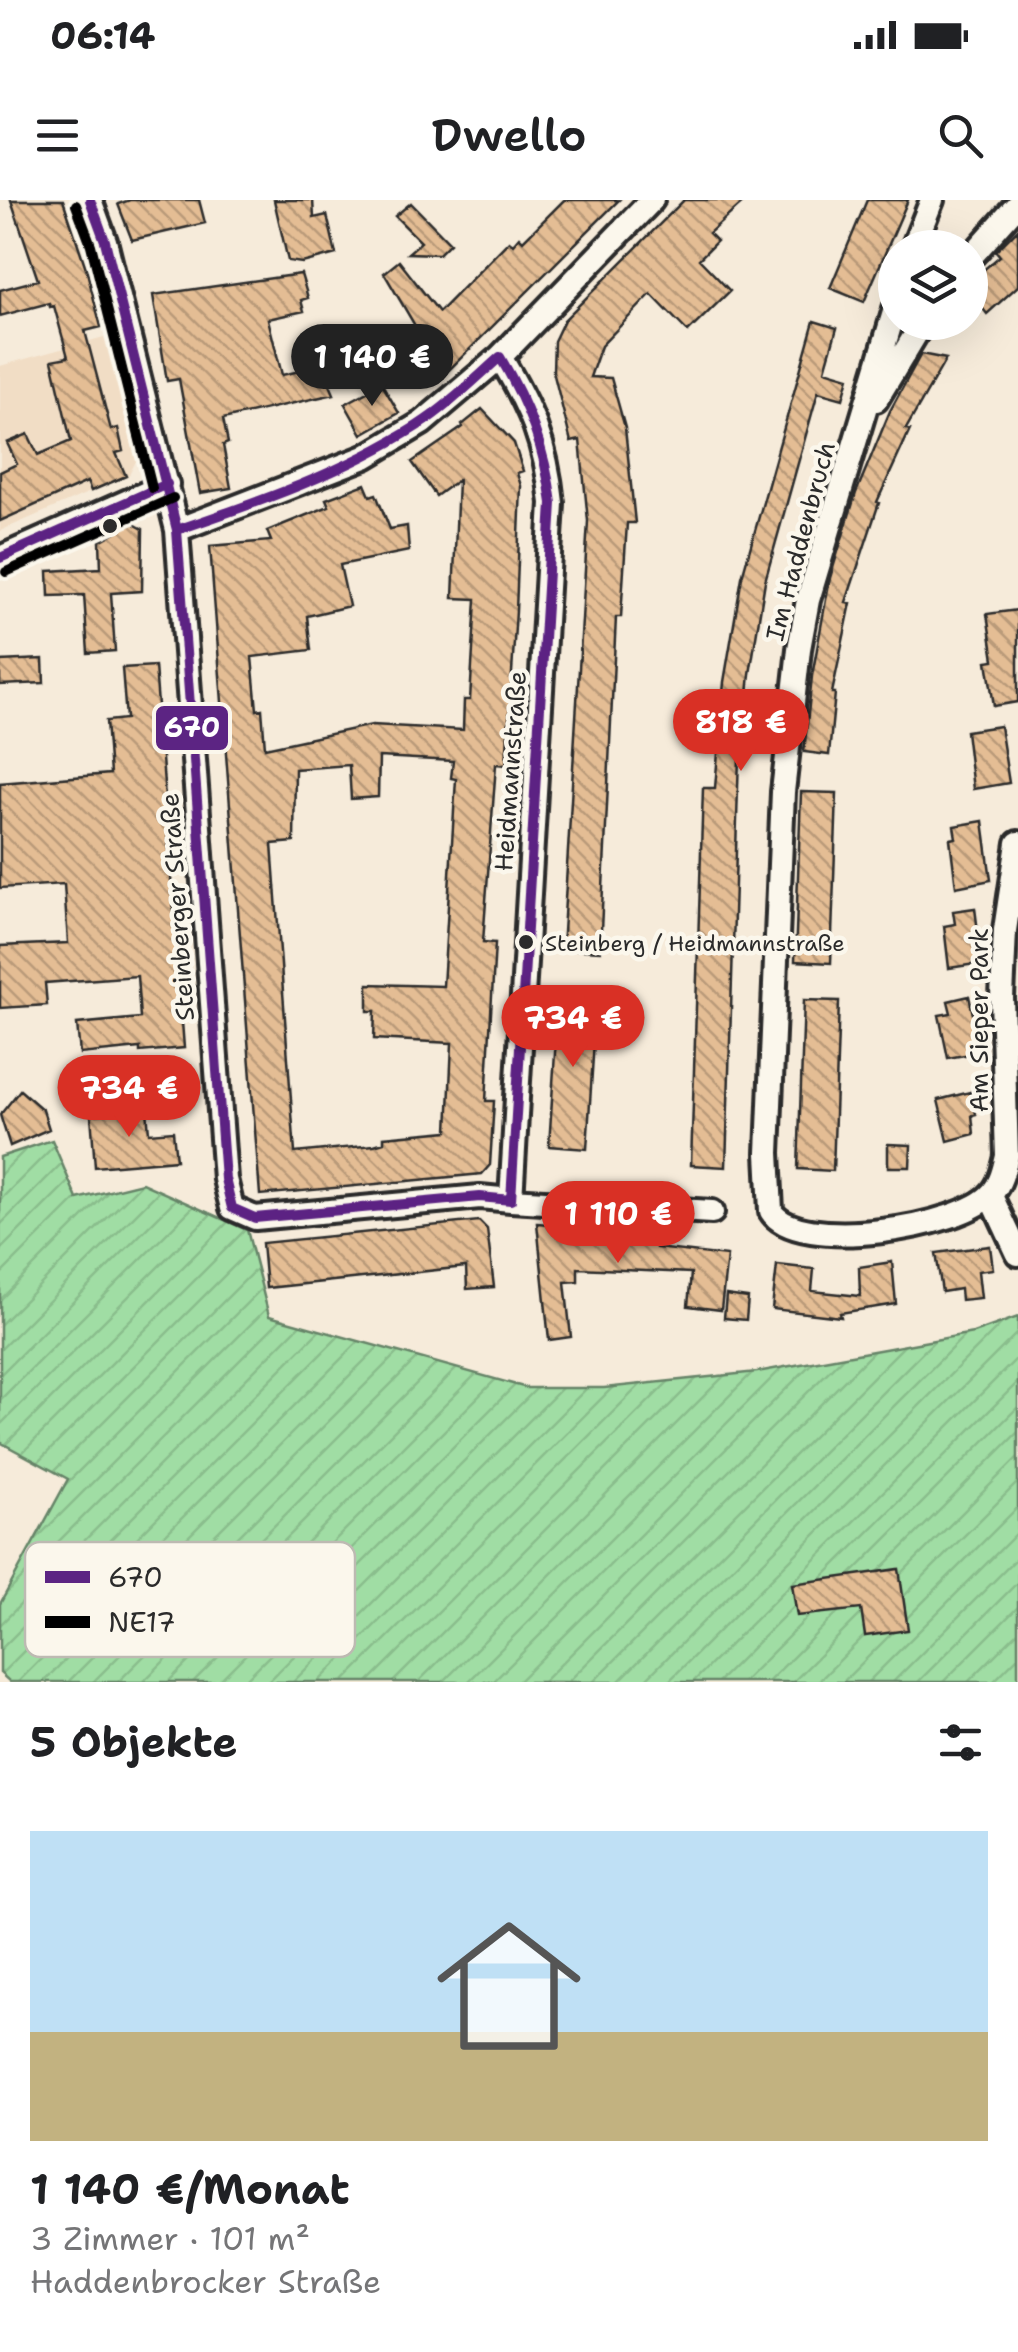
<!DOCTYPE html>
<html lang="de">
<head>
<meta charset="utf-8">
<style>
  :root { --surface:#fff; --page:#f2f2f2; --text:#202124; --muted:#757577; --line:#e0e0e0; --accent:#d93025 }
  body { margin:0; font-family:"Shantell Sans",sans-serif; background:var(--page); color:var(--text); height:100vh; display:flex; flex-direction:column; font-size:38px; white-space:nowrap }
  * { box-sizing:border-box; margin:0 }
  p { font-size:32px; color:var(--muted) }
  .icon { flex:none; width:55px; height:55px; fill:none; stroke:currentColor; stroke-width:2; stroke-linecap:round; stroke-linejoin:round }
  .map { position:relative; height:1482px; overflow:hidden }
  .panel { display:flex; flex-direction:column; background:var(--surface); flex:1 }
  .panel>* { flex:none }
  .controls { position:absolute; left:878px; top:30px; display:grid; gap:20px }
  .controls a { display:grid; place-items:center; width:110px; height:110px; border-radius:50%; background:var(--surface); box-shadow:0 10px 40px #0002; font-size:50px }
  .price { position:absolute; translate:-50% -85px; padding:0 22px; border-radius:35px; background:var(--accent); color:#fff; font-size:32px; line-height:65px; filter:drop-shadow(0 2px 5px #0008) }
  .price::after { content:''; position:absolute; left:50%; top:60px; width:30px; height:22px; margin-left:-15px; background:inherit; clip-path:polygon(0 0,100% 0,50% 100%) }
  .price.current { background:#222; color:#fff }
  ul { padding:0; list-style:none }
  li { display:grid; align-content:center; gap:20px; height:530px; padding:0 30px }
  li+li { border-top:2px solid var(--line) }
  li span { display:grid; place-items:center; height:310px; border-radius:0px; color:#555 }
  li>.icon { margin-inline-start:auto }
  span .icon { width:180px; height:180px; fill:#fffc; stroke-width:1 }
  li b { font-size:42px }
  h2 { display:flex; justify-content:space-between; align-items:center; height:120px; padding:0 30px; font-size:42px }
  .status { display:flex; justify-content:space-between; align-items:center; height:70px; padding:0 50px; background:var(--surface); direction:ltr }
  .status svg { height:28px; fill:currentColor }
  header { display:flex; justify-content:space-between; align-items:center; height:130px; padding:0 30px; background:var(--surface); font-size:45px; font-weight:600 }
  .map>svg:first-child { display:block }
  .built { fill:#f1ddc5 }
  .garden { fill:url(#garden-furrows); stroke:#668468; stroke-width:2.5 }
  .building { fill:url(#building-back-hatch); stroke:#2b2b2b; stroke-width:2.5; fill-rule:evenodd }
  .lines { fill:none; stroke-linecap:round; stroke-linejoin:round }
  .street-casing { stroke:#2b2b2b; stroke-width:30 }
  .street { stroke:#fbf7ec; stroke-width:22 }
  .bus-1-casing { stroke:#fbf7ec; stroke-width:18 }
  .bus-2-casing { stroke:#fbf7ec; stroke-width:18 }
  .bus-1 { stroke:#5c2483; stroke-width:10 }
  .bus-2 { stroke:#000; stroke-width:10 }
  .bus-dot { fill:#2b2b2b; stroke:#fbf7ec; stroke-width:4 }
  .labels { text-anchor:middle; stroke-width:9; stroke-linejoin:round; paint-order:stroke }
  .bus-label { font-size:22px; fill:#2b2b2b; stroke:#fbf7ec; text-anchor:start }
  .street-label { font-size:25px; fill:#2b2b2b; stroke:#fbf7ec }
  .key { fill:#fbf7ec; stroke:#bdbab2; stroke-width:2.5 }
  .key-label { font-size:28px; fill:#2b2b2b }
  .line-badge { stroke:#fbf7ec; stroke-width:4 }
  .badge-label { font-size:28px; text-anchor:middle; font-weight:bold; fill:#fff }
</style>
</head>
<body>
<div class="status"><b>06:14</b><svg viewBox="0 0 49 12"><path d="M0 12V9h3v3zM5 12V6h3v6zM10 12V3h3v9zM15 12V0h3v12zM26 1h20v11H26zM47 4h2v5h-2z"/></svg></div>
<header><svg class="icon" aria-label="menu" viewBox="0 0 24 24"><path d="M4 6h16M4 12h16M4 18h16"/></svg>Dwello<svg class="icon" aria-label="search" viewBox="0 0 24 24"><circle cx="10" cy="10" r="6"/><path d="M15 15l6 6"/></svg></header>
<div class="map">
<svg width="1018" height="1482" viewBox="0 0 1018 1482">
  <defs>
    <pattern id="garden-furrows" width="10" height="10" patternUnits="userSpaceOnUse" patternTransform="scale(2.5)"><rect width="10" height="10" fill="#a0dda4"/><path d="M-1 1l2-2M0 10L10 0M9 11l2-2" fill="none" stroke="#8abe8d"/></pattern>
    <pattern id="building-back-hatch" width="6" height="6" patternUnits="userSpaceOnUse" patternTransform="scale(2.5)"><rect width="6" height="6" fill="#e4bd94"/><path d="M-1 5l2 2M0 0l6 6M5-1l2 2" fill="none" stroke="#b99a79"/></pattern>
  </defs>
  <rect width="100%" height="100%" fill="#f6ebda"/>
  <filter id="ink" filterUnits="userSpaceOnUse"><feTurbulence type="fractalNoise" baseFrequency=".01" numOctaves="2"/><feDisplacementMap in="SourceGraphic" scale="20" xChannelSelector="R" yChannelSelector="G"/><feConvolveMatrix kernelMatrix="1 2 1 2 8 2 1 2 1" color-interpolation-filters="sRGB"/></filter>
  <g filter="url(#ink)">
    <path class="built" d="M104,137L136,261L129,275L0,331V166Z"/>
    <path class="garden" d="M52,940L77,999L142,983L247,1030L269,1116L527,1188H604L757,1172L973,1133L1018,1117V1482H10L0,1473V1404L68,1279L0,1242V957Z"/>
    <path class="building" d="M11,0H63L86,68L101,127L85,131L111,230L118,228L123,251L116,253L126,276L91,291L87,282L0,321V272L17,264L7,243L28,234L38,255L71,241L52,160L68,157L54,106L50,107L49,103L0,116V90L38,80Z
      M130,0H199L205,23L132,40L118,4Z
      M274,0H313L314,18L327,15L336,54L302,63L288,61Z
      M564,0H619L436,183L425,172L385,183L379,161L421,148L414,124L384,73L399,61L439,112L509,41L513,44L519,37L523,41Z
      M684,0H746L709,33L717,41L699,59L730,91L688,132L651,94L601,146L590,177L611,178L625,228L635,323H627L621,417H616L600,751L562,749L588,321L580,240L571,242L553,171L554,141L564,120Z
      M867,0H908L864,102L830,88Z
      M411,3L450,43L439,54L408,53L421,42L395,16Z
      M1018,29V86L987,114L970,92V81L1000,56L996,51Z
      M301,74L308,98L301,100L304,111L268,119L282,175L322,166L334,194L223,219L228,243L223,245L231,288L200,293L179,179L167,181L153,95Z
      M814,121L837,128L825,170L849,177L843,199L818,192L765,381L750,474L742,556H739L726,967L691,965L703,588H715L724,482L742,377Z
      M921,154L946,159L906,229L910,230L877,302L879,303L846,402L851,403L832,493H835L829,555L804,552L812,476L830,378L856,293L890,211Z
      M382,184L399,213L362,234L345,204Z
      M482,209L514,243L523,271L517,273L521,286L516,411L506,565L496,564L483,742L495,743L486,901H494L490,965L482,974L260,995L210,346L271,341L267,331L329,306L326,299L365,284L370,296L376,294L390,329L407,326L409,351L340,365L349,406L307,416L311,450L252,457L257,510L262,509L265,548L372,525L463,530L464,500H470L476,399L453,398L458,280L436,296L412,262L463,227L462,225ZM379,557L453,561L451,578L456,579L443,786L368,784V811H375L374,839L452,843L448,931L384,937V942L374,945L295,953L272,644L294,642L295,569L349,565L351,599L378,597Z
      M132,323L143,329L142,391L111,393L115,451L88,453L84,395L49,396L48,371L101,368L100,341Z
      M1018,410V502L994,506L987,461L994,460L987,414Z
      M43,459L44,483L0,485V461Z
      M155,466L184,848L140,852V848L80,854L77,824L140,818L137,776L45,783L47,805L0,808V746L68,743L64,684L0,688V583L110,574L106,521L126,519L122,468Z
      M1000,526L1009,583L973,589L966,531Z
      M801,592L837,593L831,763L795,761Z
      M983,621L991,680L956,687L950,639L956,638L954,626Z
      M975,708L982,763L949,768L944,726L955,724L953,711Z
      M559,791L597,794L587,949L549,946Z
      M969,796L981,852L948,858L939,815L951,813L948,801Z
      M804,800L839,801L833,971L798,969Z
      M20,890L43,910L49,929L10,946L0,915Z
      M970,892L976,914L972,915L974,934L948,941L938,900Z
      M147,910L149,933L173,931L176,960L95,967L91,915Z
      M888,944L911,945L910,967H888Z
      M479,1021L487,1029L494,1087L467,1089L466,1067L266,1088L262,1043Z
      M537,1023L656,1033V1048L727,1056L721,1110L688,1106L691,1073L578,1068V1081L565,1082L571,1137L549,1140Z
      M990,1046L993,1069L978,1071L981,1098L961,1100L960,1089L942,1092L936,1053Z
      M892,1062L896,1104L840,1113L841,1117L772,1109L777,1065L814,1069L812,1091L860,1096L859,1067Z
      M726,1095L748,1098L746,1120L724,1118Z
      M899,1369L908,1430L865,1436L861,1409L797,1416L792,1384Z"/>
    <g class="lines">
      <defs>
        <path id="street" d="M90,0L105,41L177,330L225,979L232,1008L255,1018L480,997L511,1000L552,303C546,243 531,208 500,157
          M913,48L932,0
          M970,58L1018,4
          M895,109L808,400L799,449L783,592L768,953L771,1011C796,1054 963,1028 992,993C1001,983 1004,969 1007,956L1002,798L1005,730L1018,643
          M876,200L923,122
          M177,330L365,257L422,223L500,157L652,0
          M0,358L167,284
          M991,996L1018,1054
          M511,1000L712,1012"/>
      </defs>
      <use href="#street" class="street-casing"/>
      <use href="#street" class="street"/>
      <defs>
        <path id="bus-1" d="M90,0L105,41L177,330L225,979L232,1008L255,1018L480,997L511,1000L552,303C545,249 528,204 500,157
          M177,330C259,302 343,273 417,226C447,207 473,181 500,157
          M0,358L167,284"/>
        <path id="bus-2" d="M76,5L91,45L152,288
          M6,372L173,298"/>
      </defs>
      <use href="#bus-1" class="bus-1-casing"/>
      <use href="#bus-2" class="bus-2-casing"/>
      <use href="#bus-1" class="bus-1"/>
      <use href="#bus-2" class="bus-2"/>
    </g>
  </g>
  <g class="bus-dot">
    <circle cx="110" cy="326" r="9"/>
    <circle cx="526" cy="742" r="9"/>
  </g>
  <g class="labels">
    <g class="bus-label">
      <text x="545" y="751">Steinberg / Heidmannstraße</text>
    </g>
    <g class="street-label">
      <text transform="translate(800 341) rotate(-75)" y="9">Im Haddenbruch</text>
      <text transform="translate(510 571) rotate(-86)" y="9">Heidmannstraße</text>
      <text transform="translate(177 707) rotate(-94)" y="9">Steinberger Straße</text>
      <text transform="translate(979 820) rotate(-90)" y="9">Am Sieper Park</text>
    </g>
  </g>
  <rect x="25" y="1342" width="330" height="115" rx="15" class="key"/>
  <rect x="45" y="1371" width="45" height="12" fill="#5c2483"/>
  <rect x="45" y="1416" width="45" height="12" fill="#000"/>
  <g class="key-label">
    <text x="108" y="1387">670</text>
    <text x="108" y="1432">NE17</text>
  </g>
  <rect class="line-badge" x="154" y="504" width="76" height="48" rx="10" fill="#5c2483"/>
  <g class="badge-label">
    <text x="192" y="537">670</text>
  </g>
</svg>
<div class="controls">
<a><svg class="icon" aria-label="layers" viewBox="0 0 24 24"><path d="M12 4l9 5-9 5-9-5zM3 14l9 5 9-5"/></svg></a>
</div>
<b class="price current" style="left:372px;top:209px">1 140 €</b>
<b class="price" style="left:741px;top:574px">818 €</b>
<b class="price" style="left:573px;top:870px">734 €</b>
<b class="price" style="left:129px;top:940px">734 €</b>
<b class="price" style="left:618px;top:1066px">1 110 €</b>
</div>
<section class="panel">
<h2>5 Objekte<svg class="icon" aria-label="filters" viewBox="0 0 24 24"><path d="M4 7h16M4 17h16"/><circle cx="9" cy="7" r="2"/><circle cx="15" cy="17" r="2"/></svg></h2>
<ul>
<li><span style="background:linear-gradient(#bfe0f5 65%,#c2b280 0)"><svg class="icon" aria-label="home" viewBox="0 0 24 24"><path d="M3 11l9-7 9 7M6 9v11h12V9"/></svg></span><div><b>1 140 €/Monat</b><p>3 Zimmer · 101 m²</p><p>Haddenbrocker Straße</p></div></li>
</ul>
</section>
</body>
</html>
